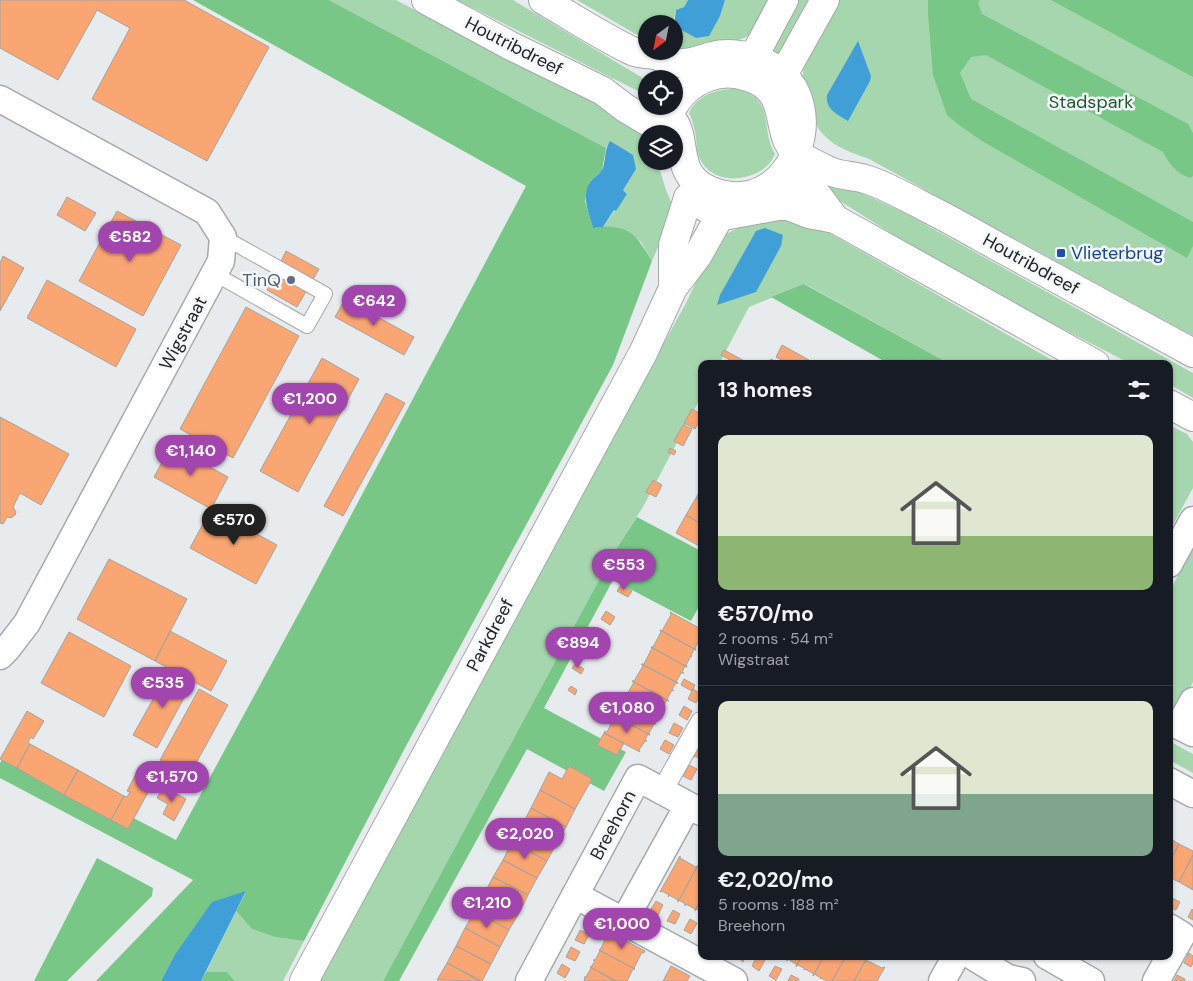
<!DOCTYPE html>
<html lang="en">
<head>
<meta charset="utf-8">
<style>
  :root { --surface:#171b24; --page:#242831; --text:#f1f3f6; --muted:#9ea1a6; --line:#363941; --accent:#a245af }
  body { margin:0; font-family:"DM Sans",sans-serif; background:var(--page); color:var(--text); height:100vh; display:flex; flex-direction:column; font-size:19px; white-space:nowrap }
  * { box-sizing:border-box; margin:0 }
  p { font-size:16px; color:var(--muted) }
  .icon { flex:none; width:28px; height:28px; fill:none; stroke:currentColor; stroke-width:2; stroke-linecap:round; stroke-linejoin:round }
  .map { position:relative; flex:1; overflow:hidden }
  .sheet { position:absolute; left:698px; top:360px; width:475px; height:600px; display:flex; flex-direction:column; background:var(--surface); border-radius:10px; box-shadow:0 1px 4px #0004 }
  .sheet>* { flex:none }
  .needle { width:32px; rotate:212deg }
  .buttons { position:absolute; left:638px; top:15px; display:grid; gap:10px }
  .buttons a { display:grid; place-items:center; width:45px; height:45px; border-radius:50%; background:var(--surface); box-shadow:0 1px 4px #0004; font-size:25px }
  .price { position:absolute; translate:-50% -42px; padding:0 11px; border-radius:18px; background:var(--accent); color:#fff; font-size:16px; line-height:32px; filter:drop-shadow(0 1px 2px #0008) }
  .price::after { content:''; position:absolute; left:50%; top:30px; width:15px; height:11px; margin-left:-8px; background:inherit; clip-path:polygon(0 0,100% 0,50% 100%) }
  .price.current { background:#222; color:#fff }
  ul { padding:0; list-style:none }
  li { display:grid; align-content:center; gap:10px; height:265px; padding:0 20px }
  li+li { border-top:1px solid var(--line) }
  li span { display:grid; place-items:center; height:155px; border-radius:10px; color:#555 }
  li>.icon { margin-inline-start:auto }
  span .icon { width:90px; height:90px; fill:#fffc; stroke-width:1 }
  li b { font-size:21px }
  h2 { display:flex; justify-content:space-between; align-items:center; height:60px; padding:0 20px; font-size:21px }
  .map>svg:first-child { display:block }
  .green { fill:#a6d6ad }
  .forest { fill:#78c786 }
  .water { fill:#419fd7 }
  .building { fill:#faa672; stroke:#a5a2a0 }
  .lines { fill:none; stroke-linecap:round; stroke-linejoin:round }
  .service-casing { stroke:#a6a9ab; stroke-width:16 }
  .pedestrian-casing { stroke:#a6a9ab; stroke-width:22 }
  .minor-casing { stroke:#a6a9ab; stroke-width:29 }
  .tertiary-casing { stroke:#a6a9ab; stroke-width:30 }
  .secondary-casing { stroke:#a6a9ab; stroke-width:30 }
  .service { stroke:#fff; stroke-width:14 }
  .pedestrian { stroke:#fff; stroke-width:20 }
  .minor { stroke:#fff; stroke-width:26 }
  .tertiary { stroke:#fff; stroke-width:28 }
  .secondary { stroke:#fff; stroke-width:28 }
  .transit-dot { fill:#1a4fb4; stroke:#f5f8fb; stroke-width:2 }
  .service-dot { fill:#5c6f8a; stroke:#f5f8fb; stroke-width:2 }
  .labels { text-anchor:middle; stroke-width:5; stroke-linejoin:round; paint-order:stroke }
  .street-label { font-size:18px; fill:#232425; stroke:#f5f8fb }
  .park-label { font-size:18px; fill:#20572d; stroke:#f5f8fb }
  .transit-label { font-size:18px; fill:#164399; stroke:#f5f8fb; text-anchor:start }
  .service-label { font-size:18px; fill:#4e5e75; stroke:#f5f8fb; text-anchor:end }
</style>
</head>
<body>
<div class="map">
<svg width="1193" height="981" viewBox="0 0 1193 981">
  <rect width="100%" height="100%" fill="#e8ebed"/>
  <path class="green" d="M329,0H396L500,54L630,118L646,134V161H657L666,190L672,204L671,217L652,261L641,242L621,228L603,227L627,193L623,190L610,142L606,148Z
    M457,0H513L646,80V95Z
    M577,0H688L684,7L676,10L673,24H646V40Z
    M725,0H777C770,10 763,24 754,32C737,46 696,48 674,51V26L696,38L720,16Z
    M793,0H817L781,55L777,56L772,52Z
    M835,0H1193V336L869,159C853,153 835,148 823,134C807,117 798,71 806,50C813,33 826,16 835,0Z
    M735,89C777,98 759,126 775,154C770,167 758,174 745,177C726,182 704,174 698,154C696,149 697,144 696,139C695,130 693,121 689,113C696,96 718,88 735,89Z
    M804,167L901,211L1193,373V398L1169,384V364H1131L976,284L913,247L800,176L802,168Z
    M767,218H796L829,233L1059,364H950L805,284L749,307L719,364H701V397L643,507L613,554L383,981H318L573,507L685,305L716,241L726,234L744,225Z
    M1169,425L1187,434L1193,442V488L1169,532Z
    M1193,546V682L1169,728V593Z
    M1169,741L1193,754V773L1169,760Z
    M236,911L252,929L275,937L304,941L283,981H235L227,972H206Z"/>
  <path class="forest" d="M193,0H329L606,148L602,171L590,181L585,201L593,228C628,223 635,233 652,261L613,365L406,746L304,941L275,937L252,929L236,911L246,892L174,956L161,981H96L193,880L0,778V763L6,752L176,840L306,600L526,186Z
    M928,0H980L978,3L982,14L1188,124L1193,133V176L1190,178C1176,173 1170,165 1163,152L986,55L971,57L960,73L971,99L1193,222V246L1187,258L982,141L959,125L947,115L933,75L928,14Z
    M1051,0H1193V77Z
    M804,284L950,364H889L771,297Z
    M637,517L701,551V603L691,621L613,580L544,708L626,752L604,791L527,749L399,981H383L613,554Z
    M97,858L153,888L152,896L67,981H34Z
    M206,972H227L235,981H201Z"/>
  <path class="water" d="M688,0H725L720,16L709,36L696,38L674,26L676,10L684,7Z
    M858,41L871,76L870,81L848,121C837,114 825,109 827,95Z
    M610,141L633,155L636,169L623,190L627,194L616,211L614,210L603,227L593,228C589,212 581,198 590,182C593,177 600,175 603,168C606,158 604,151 610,141Z
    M765,228L783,235L781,246L756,292L717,305L720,295L756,231Z
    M246,891L201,981H161L174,956L212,902Z"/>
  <path class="building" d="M0,0H184L269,47L207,161L92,99L130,28L97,10L58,80L0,48Z
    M67,197L96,213L85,231L57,215Z
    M117,211L181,245L143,316L79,281Z
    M286,251L319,269L297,307L267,290Z
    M3,256L24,268L0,311V263Z
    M47,280L136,329L116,367L27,318Z
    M345,299L414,337L404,355L335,317Z
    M246,307L299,336L233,458L180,429Z
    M782,345L809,360L807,364H789L776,357Z
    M724,350L750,364H737L721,355Z
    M322,358L359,379L298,492L260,471Z
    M771,359L779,364H769Z
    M912,359L921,364H909Z
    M386,393L405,403L343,516L324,506Z
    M692,409L701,414V418L695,429L684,423Z
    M0,417L69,454L41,505L20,493L13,507L16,512L15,515L11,518L7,517L3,524L0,523Z
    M683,425L692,429L683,446L674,441Z
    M171,446L228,477L211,509L154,477Z
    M670,448L676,451L674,455L668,452Z
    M653,480L662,485L656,497L646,492Z
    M701,488V501L696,498Z
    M696,498L701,501V524L686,515Z
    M211,509L277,545L256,584L190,548Z
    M686,515L701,524V547L676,533Z
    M109,559L187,599L155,661L77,619Z
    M621,585L632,591L628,597L617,591Z
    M606,611L615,617L610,625L601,619Z
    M670,612L701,629V640L700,639L695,648L696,650L660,630L662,631L671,615Z
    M660,630L696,650L694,649L691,656L692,657L691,656L686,665L687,667L651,647H653L661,632Z
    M170,631L227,661L211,691L155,661Z
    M69,632L131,666L104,717L41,683Z
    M651,647L687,667L685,666L682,672L684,673H681L676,682L678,683L642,664H644L652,648Z
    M575,664L584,669L581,674L572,668Z
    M641,664L678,683H676L672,689L674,691L672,690L667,699L669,701L632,681H634L643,666Z
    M170,669L193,681L157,748L133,735Z
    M684,679L695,685L692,691L681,685Z
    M632,681L669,701L667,700L663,706L665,708L663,707L658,716L659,717L623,698H625L634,682Z
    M571,686L577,690L575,695L568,690Z
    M199,689L228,705L189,776L160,760Z
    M693,689L701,694L696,703L688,699Z
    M623,698L659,717H657L654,723L656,724H654L649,733L650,735L614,715H616L625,699Z
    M684,706L692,711L687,720L679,715Z
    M27,711L44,721L33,739L31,737L28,742L30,744L17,768L0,759Z
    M614,715L650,735L648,734L645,740L647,741H645L639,750L640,752L604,733L605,731L607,732L615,716Z
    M674,723L683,728L678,737L669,733Z
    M604,733L624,743L617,755L597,745Z
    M665,740L674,745L669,754L660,749Z
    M701,741V761V759L695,756L694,757H693Z
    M30,744L78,770L64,795L17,768Z
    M689,765L697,769L691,780L683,776Z
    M569,766L592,779L575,809L540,790L549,772L562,779Z
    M78,770L124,796L111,820L64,795Z
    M137,772L154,781L128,829L111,820L124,796L127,797L130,792L127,791Z
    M164,787L186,799L174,821L163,814L168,804L157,798Z
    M540,790L575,809L566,827L531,808Z
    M531,808L566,827L556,844L522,825Z
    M522,825L556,844L547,861L512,842Z
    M1169,838L1179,844L1169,863Z
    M512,842L547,861L537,878L503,860Z
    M1179,844L1193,851V855L1179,882L1169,877V863Z
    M1193,855V890L1179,882Z
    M680,856V858L696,867L698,865L678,902V900L669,895L668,897L669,895L662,891L660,892Z
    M503,860L537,878L528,895L493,877Z
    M698,865L697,867L701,870V899L695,911V909L686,904L685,906V904L679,900L678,902Z
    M493,877L528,895L519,913L484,894Z
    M484,894L519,913L509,930L475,911Z
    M1170,897L1180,902L1176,910L1169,907Z
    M701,899V912L696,909L695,911Z
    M656,901L663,905L658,915L650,911Z
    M1192,909L1193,910V920L1188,917Z
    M673,910L680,914L675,924L667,921Z
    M475,911L509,930L500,947L465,928Z
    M690,919L697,923L691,934L684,930Z
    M465,928L500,947L491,964L456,946Z
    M580,930L589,935L584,944L575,940Z
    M609,932L645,951L644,953L642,952L634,968L635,969L599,950H600Z
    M456,946L491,964L482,981L447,963Z
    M571,947L580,952L575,961L566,957Z
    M599,950L635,969H633L627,981H616L590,967H591L595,961L593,960H595L600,951Z
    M1189,953L1193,956V963L1191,967L1184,963Z
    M736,956H745L743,962Z
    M757,956L765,960L759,971L752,966Z
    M781,956H802L796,967L797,965L788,959L787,961V959Z
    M802,956H824L813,976L814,974L805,969L804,970V968L798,965L796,967Z
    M824,956H846L832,981H827L821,978L820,979L821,978L814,974L813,976Z
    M846,956H860L866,959L867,958L854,981H832Z
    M867,958L866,960L882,968L885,967L877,981H854Z
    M447,963L480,981L437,980Z
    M562,964L570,969L565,978L557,973Z
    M671,966L690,976L687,981H663Z
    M775,966L782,969L776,980L769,976Z
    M590,967L616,981H584L585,978L584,977H586L591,968Z
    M791,975L799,979L798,981H788Z
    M1177,975L1185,979L1184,981H1174Z"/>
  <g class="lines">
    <defs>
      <path id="service" d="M215,274L307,326L325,294L223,237"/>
      <path id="pedestrian" d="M662,791L701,722"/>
      <path id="minor" d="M0,99L207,212L223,237L221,261L27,623L7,649L0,656
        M1169,564L1193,520
        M1193,701L1179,726L1193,733
        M1169,781L1193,794
        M575,895L734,981
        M624,921L688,805
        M972,956L1008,978L1022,981
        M1047,956L1091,981
        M529,981L638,778L701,812
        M942,981L956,956
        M1156,981L1182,935L1169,927"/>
      <path id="tertiary" d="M753,58L784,0
        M783,75L825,0
        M673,288V245L688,198
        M304,981L644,351L673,288L698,255L721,214"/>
      <path id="secondary" d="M426,0L511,46L603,91L625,108L662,130
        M543,0C572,17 601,36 632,51C640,55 650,53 658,56C665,59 671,63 679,63C690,64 702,59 712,56C732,51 754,56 771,66C834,105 792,213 720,194C665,179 694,136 667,114C663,110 658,108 654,106
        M674,105C689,80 720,67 748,77C797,93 769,138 802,157C811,162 822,168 832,172C843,176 855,176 865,179C883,184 910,199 927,208C957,223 987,241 1017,257C1075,289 1134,321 1193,353
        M780,178L818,196L835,219
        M688,198L708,209L729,215L778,206H788L809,214L835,219L1095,364
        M1169,404L1193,417"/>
    </defs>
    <use href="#service" class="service-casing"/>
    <use href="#pedestrian" class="pedestrian-casing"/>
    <use href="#minor" class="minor-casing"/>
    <use href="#tertiary" class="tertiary-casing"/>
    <use href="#secondary" class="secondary-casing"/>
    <use href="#service" class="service"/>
    <use href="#pedestrian" class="pedestrian"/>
    <use href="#minor" class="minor"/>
    <use href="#tertiary" class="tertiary"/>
    <use href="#secondary" class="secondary"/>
  </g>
  <rect class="transit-dot" x="1056" y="248" width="10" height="10" rx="2.5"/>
  <circle class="service-dot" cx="291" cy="280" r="5"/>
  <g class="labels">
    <g class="street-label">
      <text transform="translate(514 46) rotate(27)" y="6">Houtribdreef</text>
      <text transform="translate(1031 264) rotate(29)" y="6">Houtribdreef</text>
      <text transform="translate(183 333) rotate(-62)" y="6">Wigstraat</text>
      <text transform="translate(490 635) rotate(-62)" y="6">Parkdreef</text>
      <text transform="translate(613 825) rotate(-62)" y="6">Breehorn</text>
    </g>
    <g class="park-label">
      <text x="1091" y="108">Stadspark</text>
    </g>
    <g class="transit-label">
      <text x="1071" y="259">Vlieterbrug</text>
    </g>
    <g class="service-label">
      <text x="281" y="286">TinQ</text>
    </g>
  </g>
</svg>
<div class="buttons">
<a><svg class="needle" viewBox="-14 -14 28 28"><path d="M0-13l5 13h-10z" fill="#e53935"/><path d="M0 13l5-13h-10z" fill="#9ea1a6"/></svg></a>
<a><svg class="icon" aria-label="locate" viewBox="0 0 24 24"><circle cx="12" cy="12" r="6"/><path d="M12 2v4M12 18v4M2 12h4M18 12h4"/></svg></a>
<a><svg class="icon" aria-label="layers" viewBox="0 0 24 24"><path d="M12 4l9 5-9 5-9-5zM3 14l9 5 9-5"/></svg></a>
</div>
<b class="price" style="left:130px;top:263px">€582</b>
<b class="price" style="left:374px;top:327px">€642</b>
<b class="price" style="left:310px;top:425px">€1,200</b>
<b class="price" style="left:191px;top:477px">€1,140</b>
<b class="price current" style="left:234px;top:546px">€570</b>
<b class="price" style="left:624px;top:591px">€553</b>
<b class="price" style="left:578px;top:669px">€894</b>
<b class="price" style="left:163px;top:709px">€535</b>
<b class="price" style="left:627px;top:734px">€1,080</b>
<b class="price" style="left:172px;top:803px">€1,570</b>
<b class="price" style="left:525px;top:860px">€2,020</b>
<b class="price" style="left:487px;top:929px">€1,210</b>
<b class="price" style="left:622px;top:950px">€1,000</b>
<section class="sheet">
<h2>13 homes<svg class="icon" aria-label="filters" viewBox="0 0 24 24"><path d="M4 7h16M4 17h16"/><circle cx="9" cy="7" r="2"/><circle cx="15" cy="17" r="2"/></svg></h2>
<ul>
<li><span style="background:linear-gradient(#dfe7d0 65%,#8fb573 0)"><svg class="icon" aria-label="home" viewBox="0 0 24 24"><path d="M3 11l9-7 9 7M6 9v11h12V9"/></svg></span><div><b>€570/mo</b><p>2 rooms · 54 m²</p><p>Wigstraat</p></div></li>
<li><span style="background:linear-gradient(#dfe7d0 60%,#7fa58c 0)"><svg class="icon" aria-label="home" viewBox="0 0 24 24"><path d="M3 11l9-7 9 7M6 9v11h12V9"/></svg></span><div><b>€2,020/mo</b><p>5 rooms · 188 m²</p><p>Breehorn</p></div></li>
</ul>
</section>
</div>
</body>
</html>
